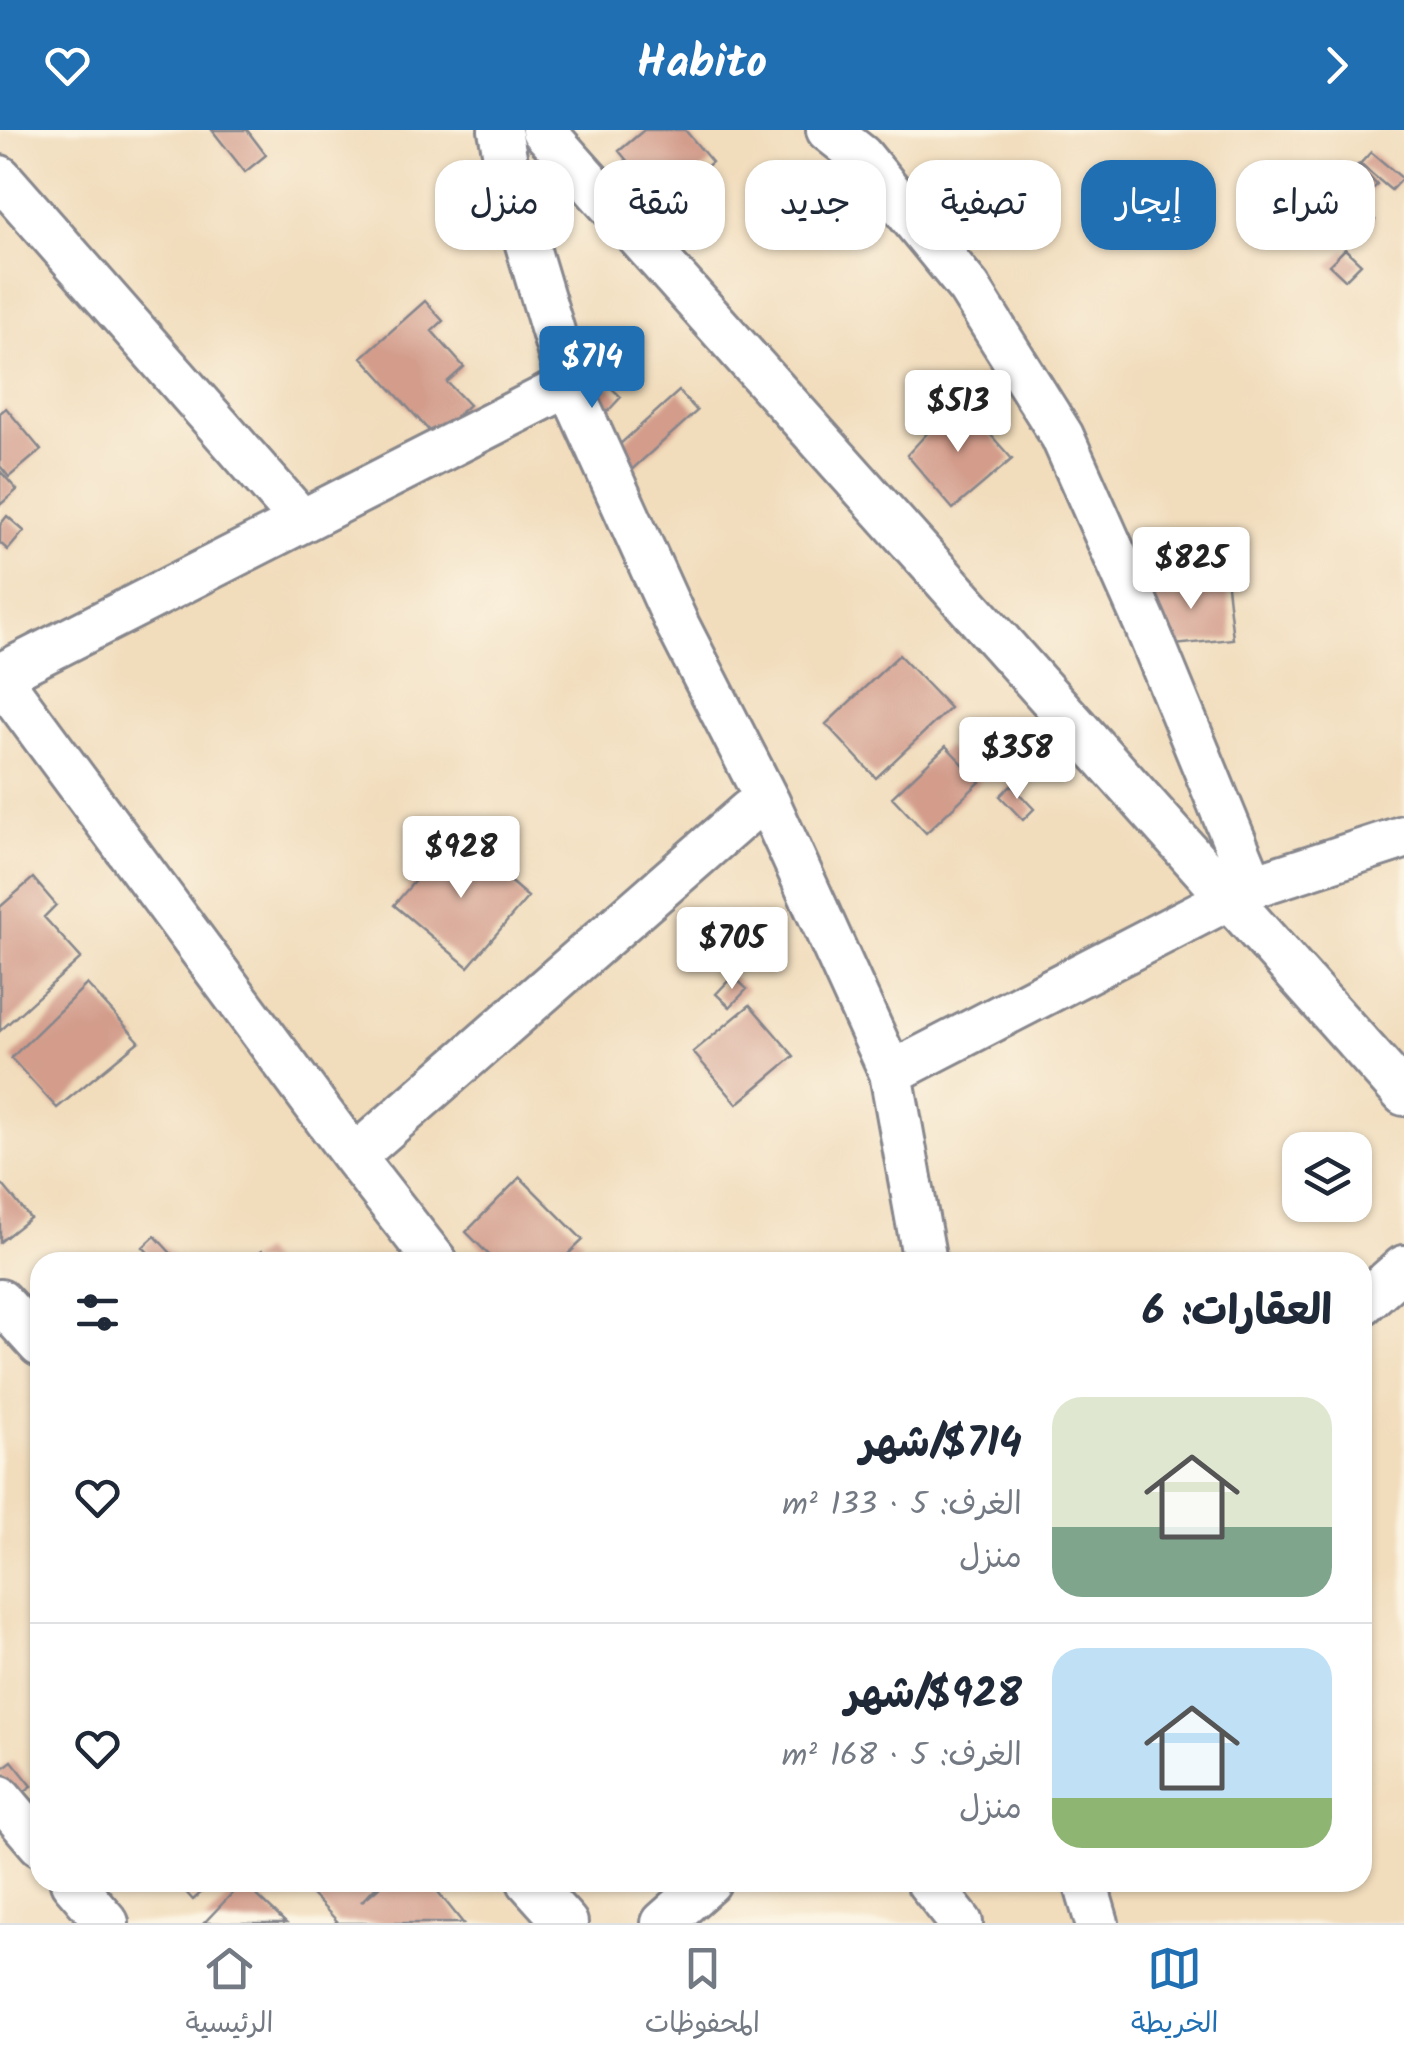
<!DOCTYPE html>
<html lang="ar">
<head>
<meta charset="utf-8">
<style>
  :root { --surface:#fff; --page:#f2f2f3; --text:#1f2937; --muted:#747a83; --line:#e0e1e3; --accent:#1f6fb2 }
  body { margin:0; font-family:Kalam,"Playpen Sans Arabic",sans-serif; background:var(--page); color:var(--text); direction:rtl; height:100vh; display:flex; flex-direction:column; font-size:38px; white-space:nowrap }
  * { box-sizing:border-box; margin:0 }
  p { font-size:32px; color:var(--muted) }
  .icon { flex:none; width:55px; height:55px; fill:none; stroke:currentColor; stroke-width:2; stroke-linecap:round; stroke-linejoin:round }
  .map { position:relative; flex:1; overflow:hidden; direction:ltr }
  .sheet { position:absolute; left:30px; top:1122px; width:1342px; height:640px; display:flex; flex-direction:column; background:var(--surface); border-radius:30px; box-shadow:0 2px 8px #0004; direction:rtl }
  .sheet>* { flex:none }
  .top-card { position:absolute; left:30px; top:30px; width:1345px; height:90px; direction:rtl; display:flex; gap:20px }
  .controls { position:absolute; left:1282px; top:1002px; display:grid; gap:20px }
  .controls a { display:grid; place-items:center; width:90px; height:90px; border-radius:20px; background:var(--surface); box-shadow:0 2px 8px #0004; font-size:50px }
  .price { position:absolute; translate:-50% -85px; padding:0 22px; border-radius:10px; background:#fff; color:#222; font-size:32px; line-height:65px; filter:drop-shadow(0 2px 5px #0008) }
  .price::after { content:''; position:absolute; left:50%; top:60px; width:30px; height:22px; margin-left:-15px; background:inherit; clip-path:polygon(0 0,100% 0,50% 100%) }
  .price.selected { background:var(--accent); color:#fff }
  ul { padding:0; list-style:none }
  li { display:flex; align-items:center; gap:30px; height:250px; padding:0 40px }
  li+li { border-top:2px solid var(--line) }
  li span { display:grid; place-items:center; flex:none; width:280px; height:200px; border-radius:30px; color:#555 }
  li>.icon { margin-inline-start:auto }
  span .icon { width:120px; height:120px; fill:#fffc; stroke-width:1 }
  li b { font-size:42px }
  h2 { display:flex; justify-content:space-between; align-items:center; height:120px; padding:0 40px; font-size:42px }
  .pill { padding:0 35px; border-radius:30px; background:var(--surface); box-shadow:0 2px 8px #0004; font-size:35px; line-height:90px }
  .pill.selected { background:var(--accent); color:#fff }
  header { display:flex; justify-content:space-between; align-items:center; height:130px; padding:0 40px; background:var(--accent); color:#fff; font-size:45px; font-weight:800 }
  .dock { display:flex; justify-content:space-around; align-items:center; height:140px; border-top:2px solid var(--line); background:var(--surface); font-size:28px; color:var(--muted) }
  .dock a { display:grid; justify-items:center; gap:5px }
  .dock .selected { color:var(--accent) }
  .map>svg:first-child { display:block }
  .building { fill:#d39c8b }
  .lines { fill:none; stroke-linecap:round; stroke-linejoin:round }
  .minor-casing { stroke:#86868c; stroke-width:48 }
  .minor { stroke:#fff; stroke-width:42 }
</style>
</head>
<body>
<header><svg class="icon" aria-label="forward" viewBox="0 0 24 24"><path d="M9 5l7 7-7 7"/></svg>Habito<svg class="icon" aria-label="heart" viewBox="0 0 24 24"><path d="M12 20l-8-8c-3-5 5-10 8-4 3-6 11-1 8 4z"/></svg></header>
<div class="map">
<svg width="1404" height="1793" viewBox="0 0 1404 1793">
  <rect width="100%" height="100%" fill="#fcf5e5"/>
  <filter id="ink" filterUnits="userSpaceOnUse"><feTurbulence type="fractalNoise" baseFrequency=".01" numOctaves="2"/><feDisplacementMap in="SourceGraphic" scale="20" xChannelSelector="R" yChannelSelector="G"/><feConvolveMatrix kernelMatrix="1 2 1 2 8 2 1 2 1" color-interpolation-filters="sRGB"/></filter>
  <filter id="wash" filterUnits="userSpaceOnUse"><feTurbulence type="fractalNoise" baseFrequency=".0048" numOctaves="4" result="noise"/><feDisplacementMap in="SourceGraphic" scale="40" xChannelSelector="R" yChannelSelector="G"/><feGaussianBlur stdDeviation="2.25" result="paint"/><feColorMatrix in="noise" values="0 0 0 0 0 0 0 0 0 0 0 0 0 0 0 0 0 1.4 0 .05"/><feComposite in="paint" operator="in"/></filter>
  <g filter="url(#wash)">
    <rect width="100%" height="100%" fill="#f1dcbb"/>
    <g id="blocks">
      <path class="building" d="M212,0H247L266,25L245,42Z
        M644,0H685L712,32L663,74L619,21Z
        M1371,22L1402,48L1391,60L1360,34Z
        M1358,35L1377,55L1358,73L1375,90L1358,105L1323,68Z
        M1345,119L1361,134L1345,150L1329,135Z
        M425,171L443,191L432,201L464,237L447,252L469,275L434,306L362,227Z
        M604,251L621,267L580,311L563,295Z
        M679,261L697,281L617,353L599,333Z
        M959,269L1012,329L953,379L907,325Z
        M6,278L41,320L9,347L0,336V283Z
        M0,341L17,360L0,375Z
        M7,386L24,401L8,420L0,413V395Z
        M1226,447L1233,509L1155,517L1149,455Z
        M899,525L950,578L876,648L826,594Z
        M946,616L980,652L926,703L892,667Z
        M1011,655L1034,679L1023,690L1000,666Z
        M455,704L528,767L468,837L394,775Z
        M33,748L56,775L44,787L81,828L0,901V777Z
        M733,846L747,859L730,877L716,864Z
        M87,854L139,911L57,978L11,928Z
        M750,875L794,926L737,974L693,922Z
        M520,1047L583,1110L560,1132H496L466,1102Z
        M3,1055L30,1088L0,1112V1058Z
        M155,1106L179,1132H157L143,1117Z
        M262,1121L271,1132H248Z
        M12,1631L32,1656L16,1667L0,1646V1640Z
        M177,1752H213L193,1770Z
        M243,1752L286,1793H204Z
        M300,1752H380L361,1772L385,1752H430L463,1793H335L337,1791Z"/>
    </g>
  </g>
  <g filter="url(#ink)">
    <use href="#blocks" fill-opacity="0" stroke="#86868c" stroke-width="2.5"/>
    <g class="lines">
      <defs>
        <path id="minor" d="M500,0L512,64L569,255L677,494L768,672L891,943L925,1132
          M543,0L1404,964
          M828,0L861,26L969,158L1062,306L1145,493L1253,756
          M0,47L302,391
          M0,545L569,255
          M0,548L354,1027L436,1132
          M891,943L1253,756L1404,707
          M354,1027L749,681L768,672
          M0,1171L40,1215
          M1362,1174L1404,1137
          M0,1667L40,1714
          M72,1752L107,1793
          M529,1752L566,1793
          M928,1752L961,1793
          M1085,1752L1097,1793
          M663,1793L709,1752"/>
      </defs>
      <use href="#minor" class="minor-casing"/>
      <use href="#minor" class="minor"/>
    </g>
  </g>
</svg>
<div class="controls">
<a><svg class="icon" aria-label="layers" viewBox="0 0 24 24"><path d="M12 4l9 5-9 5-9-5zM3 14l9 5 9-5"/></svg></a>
</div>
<b class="price selected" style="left:592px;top:281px">$714</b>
<b class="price" style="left:958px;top:325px">$513</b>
<b class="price" style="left:1191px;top:482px">$825</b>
<b class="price" style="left:1017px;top:672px">$358</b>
<b class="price" style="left:461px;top:771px">$928</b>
<b class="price" style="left:732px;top:862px">$705</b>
<div class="top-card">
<a class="pill">شراء</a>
<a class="pill selected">إيجار</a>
<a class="pill">تصفية</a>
<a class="pill">جديد</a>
<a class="pill">شقة</a>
<a class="pill">منزل</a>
</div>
<section class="sheet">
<h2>العقارات: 6<svg class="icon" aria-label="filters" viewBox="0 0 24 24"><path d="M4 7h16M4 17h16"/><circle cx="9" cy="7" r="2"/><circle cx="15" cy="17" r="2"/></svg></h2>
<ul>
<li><span style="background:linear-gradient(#dfe7d0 65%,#7fa58c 0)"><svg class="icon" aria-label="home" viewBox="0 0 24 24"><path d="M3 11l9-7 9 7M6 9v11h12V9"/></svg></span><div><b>$714/شهر</b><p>الغرف: 5 · 133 m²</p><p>منزل</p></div><svg class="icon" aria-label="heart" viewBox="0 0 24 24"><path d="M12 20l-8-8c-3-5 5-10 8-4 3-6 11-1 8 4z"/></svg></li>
<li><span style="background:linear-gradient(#bfe0f5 75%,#8fb573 0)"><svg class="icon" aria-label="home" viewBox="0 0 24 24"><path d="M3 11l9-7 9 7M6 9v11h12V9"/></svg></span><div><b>$928/شهر</b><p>الغرف: 5 · 168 m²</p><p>منزل</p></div><svg class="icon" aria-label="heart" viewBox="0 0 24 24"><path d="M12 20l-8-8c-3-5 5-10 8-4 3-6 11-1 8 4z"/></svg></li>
</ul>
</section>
</div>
<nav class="dock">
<a class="selected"><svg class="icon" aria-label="map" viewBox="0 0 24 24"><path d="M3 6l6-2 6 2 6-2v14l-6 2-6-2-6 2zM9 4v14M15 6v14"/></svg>الخريطة</a>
<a><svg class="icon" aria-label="saved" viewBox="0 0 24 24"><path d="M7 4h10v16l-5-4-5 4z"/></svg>المحفوظات</a>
<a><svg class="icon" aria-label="home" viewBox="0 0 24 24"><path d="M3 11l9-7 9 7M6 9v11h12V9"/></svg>الرئيسية</a>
</nav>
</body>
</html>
